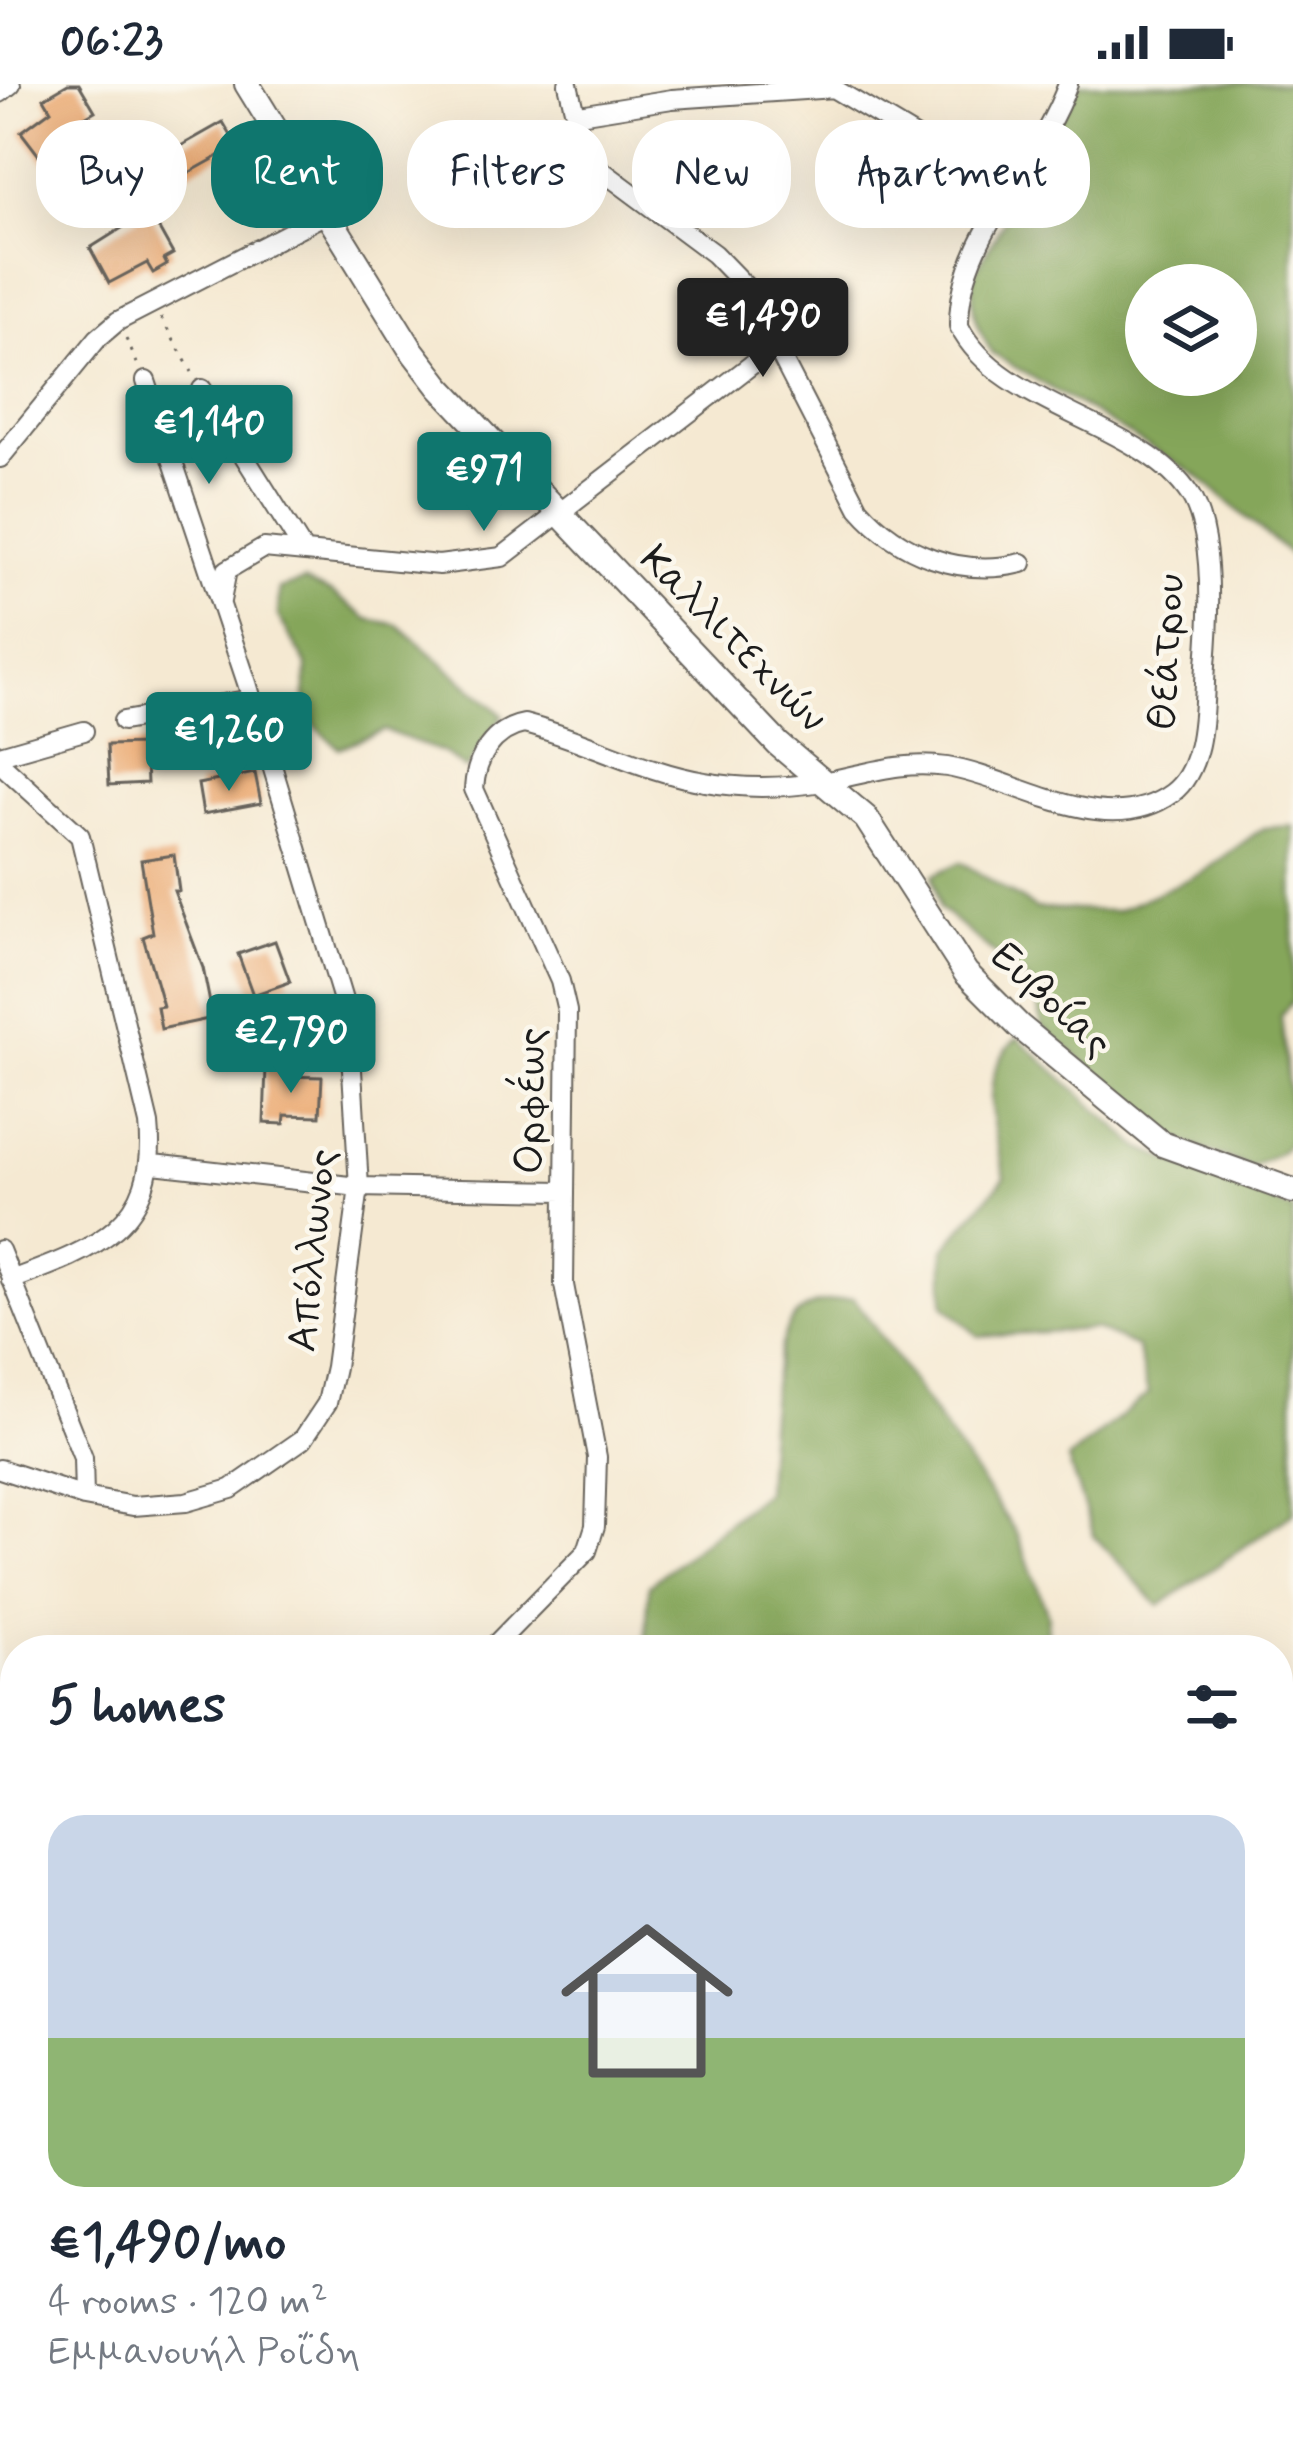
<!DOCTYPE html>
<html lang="en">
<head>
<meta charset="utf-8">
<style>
  :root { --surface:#fff; --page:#f2f2f3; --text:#1f2937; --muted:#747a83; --line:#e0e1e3; --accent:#0f766e }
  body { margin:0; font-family:Mynerve,sans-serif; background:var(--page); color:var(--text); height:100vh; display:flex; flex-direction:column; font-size:45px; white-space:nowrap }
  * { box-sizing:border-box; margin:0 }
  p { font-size:39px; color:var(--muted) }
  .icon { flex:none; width:66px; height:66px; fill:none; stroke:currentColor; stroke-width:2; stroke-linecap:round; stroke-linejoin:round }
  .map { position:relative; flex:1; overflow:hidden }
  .details { position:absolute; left:0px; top:1551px; width:1293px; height:807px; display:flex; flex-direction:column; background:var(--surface); border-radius:48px 48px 0 0; box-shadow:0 12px 48px #0002 }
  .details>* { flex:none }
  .banner { position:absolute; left:36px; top:36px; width:1221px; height:108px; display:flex; gap:24px }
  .tools { position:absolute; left:1125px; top:180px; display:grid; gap:24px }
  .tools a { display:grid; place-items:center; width:132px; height:132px; border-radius:50%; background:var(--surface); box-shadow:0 12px 48px #0002; font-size:60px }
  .price { position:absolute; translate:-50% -102px; padding:0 27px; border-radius:12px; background:var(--accent); color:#fff; font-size:39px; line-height:78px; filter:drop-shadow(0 3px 6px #0008) }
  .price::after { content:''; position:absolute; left:50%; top:72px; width:36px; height:27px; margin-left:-18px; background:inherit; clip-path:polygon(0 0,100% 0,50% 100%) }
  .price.active { background:#222; color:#fff }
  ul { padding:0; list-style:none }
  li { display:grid; align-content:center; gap:24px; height:636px; padding:0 48px }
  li+li { border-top:3px solid var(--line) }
  li span { display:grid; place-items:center; height:372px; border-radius:36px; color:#555 }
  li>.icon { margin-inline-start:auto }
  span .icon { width:216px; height:216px; fill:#fffc; stroke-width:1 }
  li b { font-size:51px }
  h2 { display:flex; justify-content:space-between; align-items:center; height:144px; padding:0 48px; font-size:51px }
  .tag { padding:0 42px; border-radius:48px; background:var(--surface); box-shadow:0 12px 48px #0002; font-size:42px; line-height:108px }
  .tag.active { background:var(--accent); color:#fff }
  .status { display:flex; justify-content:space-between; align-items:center; height:84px; padding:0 60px; background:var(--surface); direction:ltr }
  .status svg { height:33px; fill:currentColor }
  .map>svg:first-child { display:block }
  .green { fill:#a7bf65; stroke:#626e40; stroke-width:3 }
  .forest { fill:#85a65a; stroke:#50613b; stroke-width:3; fill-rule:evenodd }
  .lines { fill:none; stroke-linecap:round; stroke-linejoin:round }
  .stream { stroke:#3cabba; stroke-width:6 }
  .building { fill:#eba971 }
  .minor-casing { stroke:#68645c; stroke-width:22 }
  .tertiary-casing { stroke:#68645c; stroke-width:28 }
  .path { stroke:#68645c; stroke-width:3; stroke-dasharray:3 9; stroke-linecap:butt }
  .minor { stroke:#fff; stroke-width:18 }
  .tertiary { stroke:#fff; stroke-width:24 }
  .labels { text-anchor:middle; stroke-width:9; stroke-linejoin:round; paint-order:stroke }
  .street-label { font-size:42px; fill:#1c1c1c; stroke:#fbf7ec }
</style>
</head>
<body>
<div class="status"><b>06:23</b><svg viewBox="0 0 49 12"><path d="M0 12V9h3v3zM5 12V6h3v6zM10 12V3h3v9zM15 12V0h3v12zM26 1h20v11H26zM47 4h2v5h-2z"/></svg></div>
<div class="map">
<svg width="1293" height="2357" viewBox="0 0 1293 2357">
  <rect width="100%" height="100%" fill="#fbf7ec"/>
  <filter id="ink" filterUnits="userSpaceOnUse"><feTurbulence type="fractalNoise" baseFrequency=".00833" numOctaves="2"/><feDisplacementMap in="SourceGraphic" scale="24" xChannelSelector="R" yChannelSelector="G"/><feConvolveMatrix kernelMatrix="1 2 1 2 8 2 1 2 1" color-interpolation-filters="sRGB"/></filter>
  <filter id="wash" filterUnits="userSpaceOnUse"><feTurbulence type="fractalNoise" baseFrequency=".004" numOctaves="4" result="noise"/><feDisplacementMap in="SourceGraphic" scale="48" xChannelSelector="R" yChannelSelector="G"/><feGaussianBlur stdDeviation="2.7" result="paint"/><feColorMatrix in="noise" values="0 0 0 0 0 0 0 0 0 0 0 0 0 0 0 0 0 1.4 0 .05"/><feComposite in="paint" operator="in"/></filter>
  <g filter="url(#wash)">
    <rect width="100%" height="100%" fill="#f5e9d2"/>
    <path class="green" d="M15,2114V2343H139L145,2357H0V2151Z"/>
    <path class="forest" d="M1080,0H1293V474L1197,391L993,270C974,241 969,223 975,188ZM1146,201H1236V291H1146Z
      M304,497L333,510L368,535L398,541L503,631L466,685L442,668L384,646L339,664L314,641L305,612L307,581L278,532L279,505Z
      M1293,742V916L1281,932C1284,960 1293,1034 1290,1056C1282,1071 1266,1076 1251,1083L1171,1053L1042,942L1035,903L940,825L933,791L961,778L1036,825L1116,827L1202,789L1263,744Z
      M1018,954L1141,1065L1293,1126V1429L1159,1522L1094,1452L1068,1376L1148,1310L1137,1263L1095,1245L978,1252L944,1221V1165L1005,1093C994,1047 975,988 1018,954Z
      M854,1214L1017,1450L1048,1531L1045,1566H645L649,1501L765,1408C768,1368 769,1267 792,1236C807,1217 832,1217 854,1214Z
      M0,1971C23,2017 28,2105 0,2151Z
      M139,2343H428L439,2357H258L217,2346L208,2357H145Z"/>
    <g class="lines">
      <path class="stream" d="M0,2082L15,2069
        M379,2343L395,2357"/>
    </g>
    <g id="blocks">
      <path class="building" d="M68,0H79L95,27L57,49L73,70L50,86L21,48L51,26L44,14Z
        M223,38L237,62L183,92L170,68Z
        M149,127L173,170L164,175L167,181L153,189L147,179L109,199L90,164Z
        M145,660L147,699L109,701L107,661Z
        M255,689L261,719L203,730L198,700Z
        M174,771L179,807H174L203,884L213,934L161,945L157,923L163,922L143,853L153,849L141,776Z
        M275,857L290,898L253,911L238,870Z
        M266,983L283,984V992L322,993L320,1032L285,1031L284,1040L264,1039Z"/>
    </g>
  </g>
  <g filter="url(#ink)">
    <use href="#blocks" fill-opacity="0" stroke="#68645c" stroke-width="3"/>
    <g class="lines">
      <defs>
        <path id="minor" d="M568,0L582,59L597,83L714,170L745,202L859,424C899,470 961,494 1022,479
          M826,0L922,57L994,133
          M0,9L11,0
          M579,30L672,15L834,4
          M202,305L303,466
          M0,374L98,254L118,237L326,130
          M221,517L227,486L264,464L439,481L502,473L776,262
          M123,637L252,615
          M0,671L84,647
          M0,679L80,752L149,1040C159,1142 95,1165 11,1196
          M153,1080L359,1103L563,1107
          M0,1166L83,1374L84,1413
          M0,1385L84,1413L133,1422L186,1418L231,1405L303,1355L327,1319L335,1283L359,1103L349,936L247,599L146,297
          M490,1566L587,1467L595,1442L597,1373L564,1201L567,927L560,897L474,705C476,673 493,646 524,640C585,655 643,688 705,698C743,705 784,704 823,698C866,690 901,676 947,683C1016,694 1106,758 1172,709C1207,683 1203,619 1206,581C1210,535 1215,451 1190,411C1142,337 999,324 959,242C958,152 1038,83 1068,0
          M0,1688L15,1687"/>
        <path id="tertiary" d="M247,0L410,264L440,303L778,660L866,734L966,889L1019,942L1162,1060L1293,1107"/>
      </defs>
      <use href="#minor" class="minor-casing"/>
      <use href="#tertiary" class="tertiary-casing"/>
      <path class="path" d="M161,234L192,288
        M126,255L137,279"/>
      <use href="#minor" class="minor"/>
      <use href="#tertiary" class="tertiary"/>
    </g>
  </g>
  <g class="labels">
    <g class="street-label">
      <text transform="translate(735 553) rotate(45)" y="15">Καλλιτεχνών</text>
      <text transform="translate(1164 568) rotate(-87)" y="15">Θεάτρου</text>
      <text transform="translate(1053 914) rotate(43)" y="15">Ευβοίας</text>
      <text transform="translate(528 1017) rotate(-89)" y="15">Ορφέως</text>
      <text transform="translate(310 1166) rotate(-84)" y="15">Απόλλωνος</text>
    </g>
  </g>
</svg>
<div class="tools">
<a><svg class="icon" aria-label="layers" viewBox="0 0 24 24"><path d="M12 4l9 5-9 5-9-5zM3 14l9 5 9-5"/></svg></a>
</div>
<b class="price active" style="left:763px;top:296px">€1,490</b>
<b class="price" style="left:209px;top:403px">€1,140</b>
<b class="price" style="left:484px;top:450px">€971</b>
<b class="price" style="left:229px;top:710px">€1,260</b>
<b class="price" style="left:291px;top:1012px">€2,790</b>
<div class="banner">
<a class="tag">Buy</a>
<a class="tag active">Rent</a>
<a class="tag">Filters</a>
<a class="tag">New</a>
<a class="tag">Apartment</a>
</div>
<section class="details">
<h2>5 homes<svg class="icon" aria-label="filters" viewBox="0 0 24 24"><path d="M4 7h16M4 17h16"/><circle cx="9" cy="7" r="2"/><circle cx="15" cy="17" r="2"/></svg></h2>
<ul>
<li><span style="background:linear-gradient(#c9d6e8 60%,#8fb573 0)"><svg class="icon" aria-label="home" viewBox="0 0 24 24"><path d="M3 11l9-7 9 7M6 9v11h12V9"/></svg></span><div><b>€1,490/mo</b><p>4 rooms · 120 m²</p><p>Εμμανουήλ Ροΐδη</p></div></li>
</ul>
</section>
</div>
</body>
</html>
